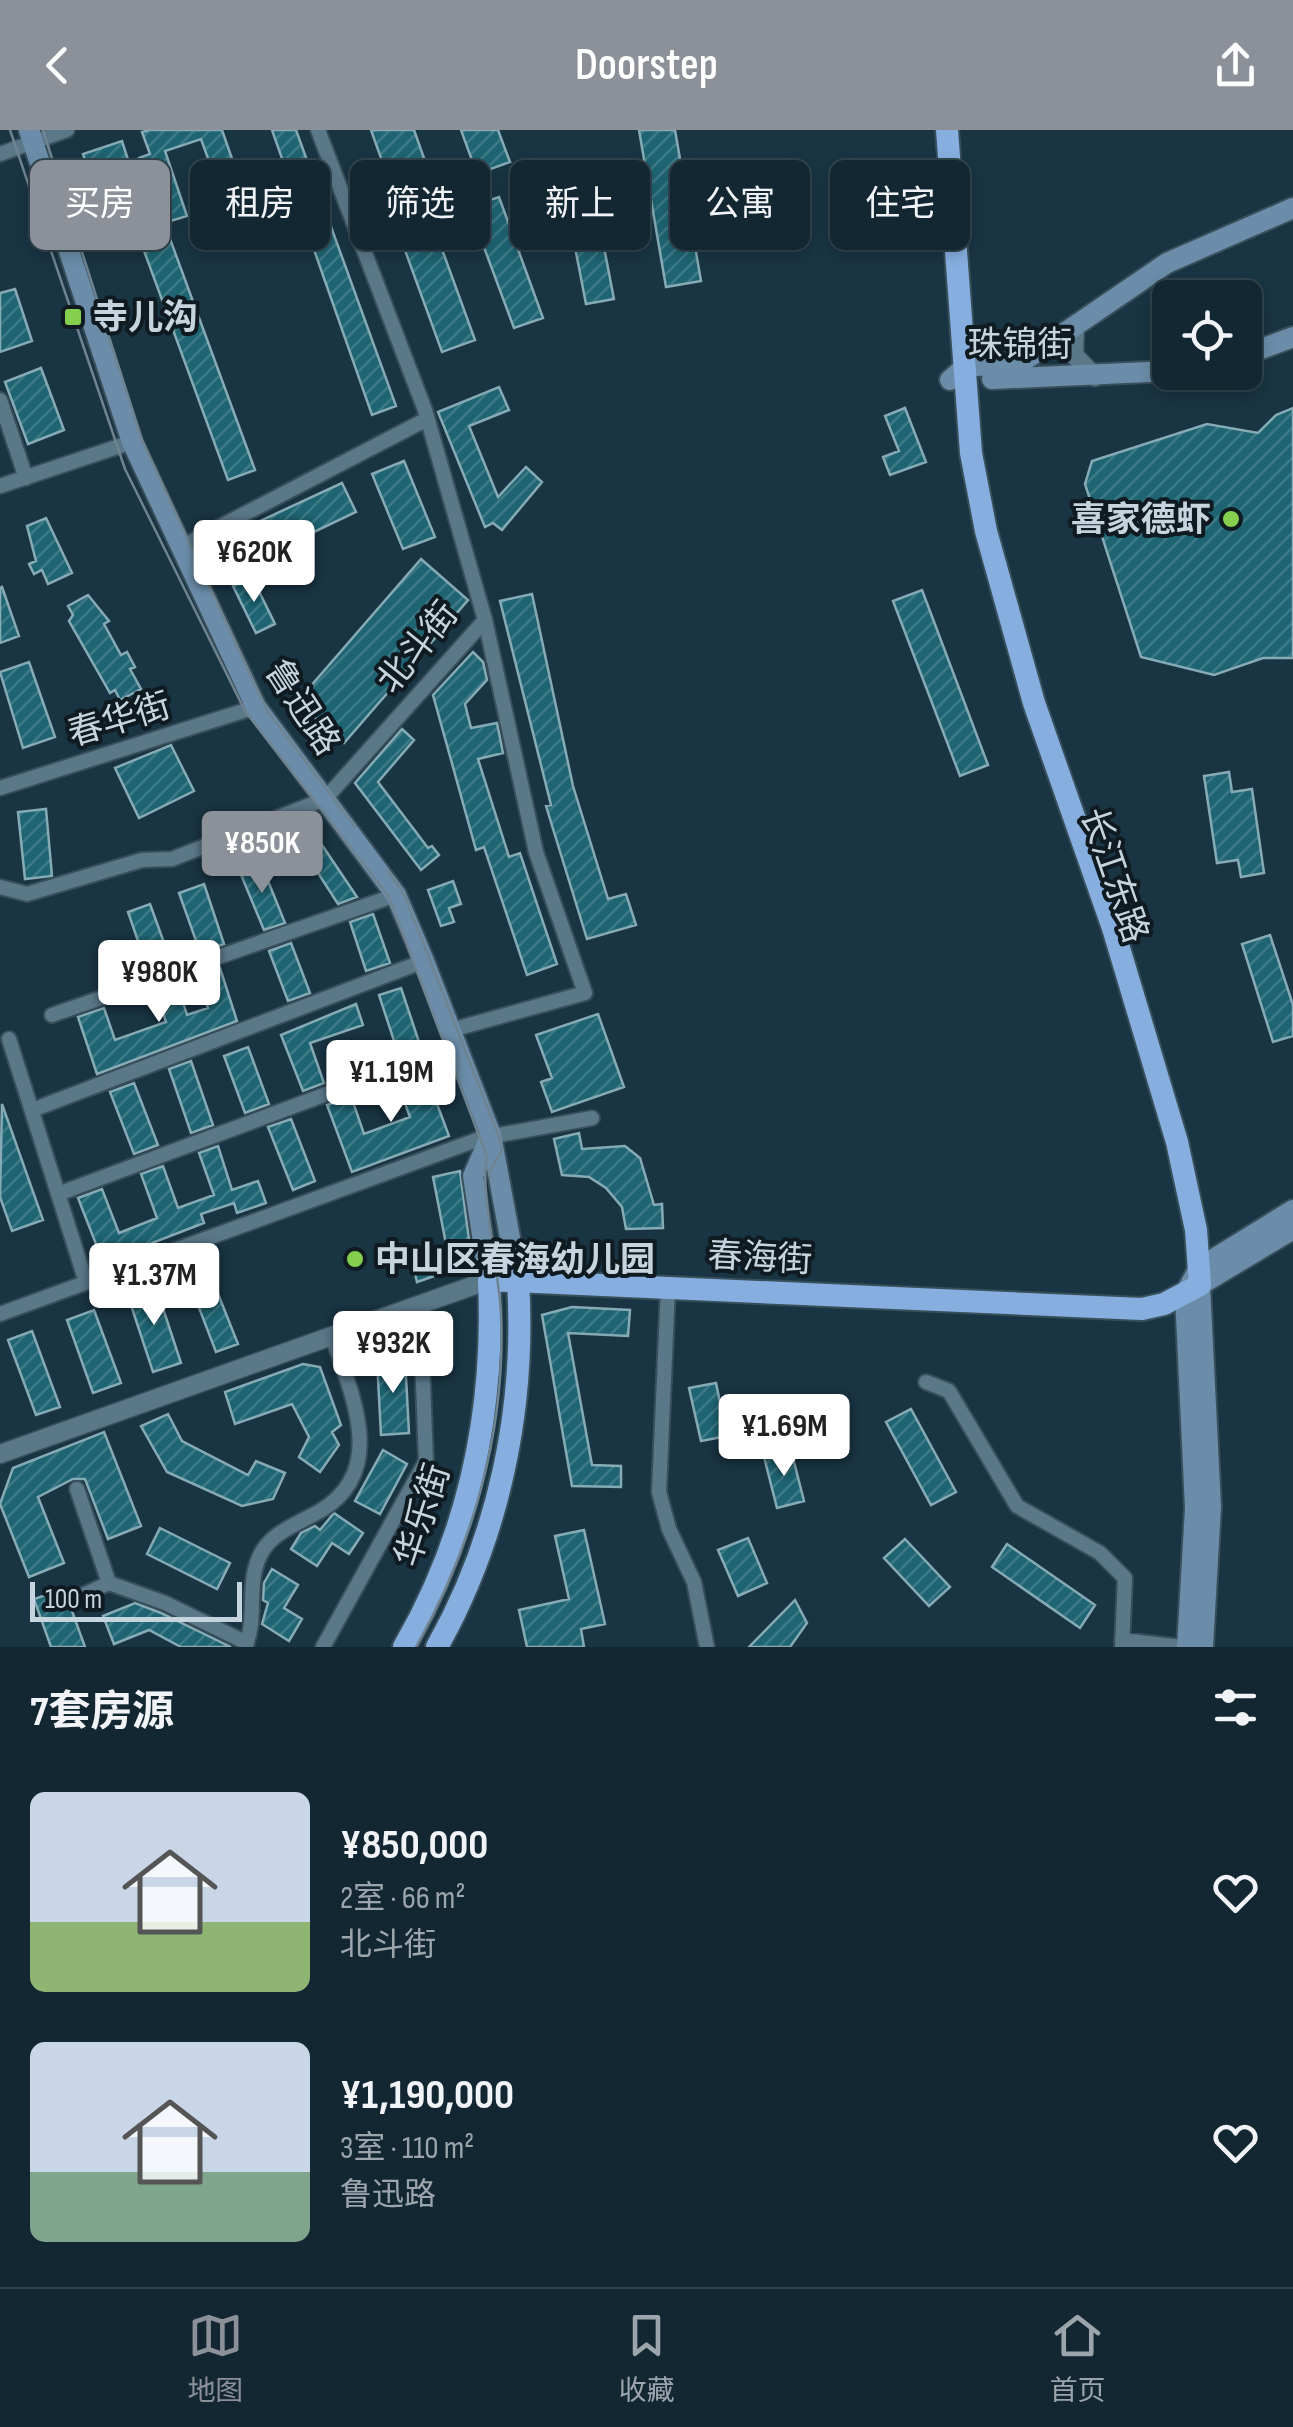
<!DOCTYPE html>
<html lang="zh">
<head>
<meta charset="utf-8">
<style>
  :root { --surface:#132732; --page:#1c2f3a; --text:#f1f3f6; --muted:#9da5ac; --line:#32444d; --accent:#8c9099 }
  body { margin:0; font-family:"Sofia Sans Condensed","Noto Sans SC",sans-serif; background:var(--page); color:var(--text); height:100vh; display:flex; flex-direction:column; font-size:38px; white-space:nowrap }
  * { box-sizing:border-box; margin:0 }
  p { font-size:32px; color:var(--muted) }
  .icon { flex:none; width:55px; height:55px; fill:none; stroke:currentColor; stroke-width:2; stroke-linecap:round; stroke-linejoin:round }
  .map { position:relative; height:1517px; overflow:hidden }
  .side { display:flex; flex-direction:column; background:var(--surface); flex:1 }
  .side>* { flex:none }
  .top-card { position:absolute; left:30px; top:30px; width:1235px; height:90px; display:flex; gap:20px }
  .buttons { position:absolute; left:1152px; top:150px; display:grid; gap:20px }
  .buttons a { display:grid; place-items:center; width:110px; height:110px; border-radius:15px; background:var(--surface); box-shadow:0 5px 15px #0003,0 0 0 2px var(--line); font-size:50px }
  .scale { position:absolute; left:30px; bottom:25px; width:212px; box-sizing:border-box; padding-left:10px; border:5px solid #c5d4dd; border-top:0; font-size:28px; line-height:35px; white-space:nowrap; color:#c5d4dd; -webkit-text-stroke:8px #0f1a21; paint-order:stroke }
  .price { position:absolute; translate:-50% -85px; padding:0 22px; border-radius:10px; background:#fff; color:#222; font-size:32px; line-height:65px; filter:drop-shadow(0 2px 5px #0008) }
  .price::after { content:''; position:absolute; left:50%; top:60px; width:30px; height:22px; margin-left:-15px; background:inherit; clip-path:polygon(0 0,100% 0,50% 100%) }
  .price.selected { background:var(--accent); color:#fff }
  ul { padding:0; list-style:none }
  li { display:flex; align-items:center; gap:30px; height:250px; padding:0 30px }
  li span { display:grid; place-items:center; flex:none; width:280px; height:200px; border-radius:15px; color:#555 }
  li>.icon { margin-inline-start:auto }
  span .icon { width:120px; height:120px; fill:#fffc; stroke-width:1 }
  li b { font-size:42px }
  h2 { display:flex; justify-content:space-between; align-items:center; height:120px; padding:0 30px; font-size:42px }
  .tag { padding:0 35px; border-radius:15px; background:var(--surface); box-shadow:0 5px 15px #0003,0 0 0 2px var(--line); font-size:35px; line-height:90px }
  .tag.selected { background:var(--accent); color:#fff }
  header { display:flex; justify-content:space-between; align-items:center; height:130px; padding:0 30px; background:var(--accent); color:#fff; font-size:45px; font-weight:600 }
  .menu { display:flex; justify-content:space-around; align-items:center; height:140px; border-top:2px solid var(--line); background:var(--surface); font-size:28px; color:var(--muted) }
  .menu a { display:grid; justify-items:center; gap:5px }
  .menu .selected { color:var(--accent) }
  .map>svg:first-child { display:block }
  .building { fill:url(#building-hatch); stroke:#86abb5; stroke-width:2.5 }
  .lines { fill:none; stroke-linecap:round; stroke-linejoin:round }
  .minor-casing { stroke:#384f5b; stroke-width:18 }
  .tertiary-casing { stroke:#384f5b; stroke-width:21 }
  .secondary-casing { stroke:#384f5b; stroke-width:24 }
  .trunk-casing { stroke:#384f5b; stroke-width:26 }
  .minor { stroke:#5b7889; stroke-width:14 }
  .tertiary { stroke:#5b7889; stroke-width:18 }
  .secondary { stroke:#6b8da9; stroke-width:20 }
  .trunk { stroke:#86afe0; stroke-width:22 }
  .tram { stroke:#6f8490; stroke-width:2.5 }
  .poi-dot { fill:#84cf4d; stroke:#0f1a21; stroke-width:4 }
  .labels { text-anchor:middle; stroke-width:8; stroke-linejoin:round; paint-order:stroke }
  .poi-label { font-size:35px; font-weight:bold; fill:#c5d4dd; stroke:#0f1a21; text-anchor:start }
  .street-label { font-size:35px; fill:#c5d4dd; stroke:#0f1a21 }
</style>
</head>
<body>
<header><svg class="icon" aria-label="back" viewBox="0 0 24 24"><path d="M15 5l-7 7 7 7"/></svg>Doorstep<svg class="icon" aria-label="share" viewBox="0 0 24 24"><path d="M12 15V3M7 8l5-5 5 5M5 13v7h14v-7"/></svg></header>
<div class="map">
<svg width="1293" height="1517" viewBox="0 0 1293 1517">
  <defs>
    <pattern id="building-hatch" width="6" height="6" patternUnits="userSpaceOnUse" patternTransform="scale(2.5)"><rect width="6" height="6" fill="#1e6473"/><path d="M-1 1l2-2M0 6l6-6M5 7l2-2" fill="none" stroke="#3d7986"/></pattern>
  </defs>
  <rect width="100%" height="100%" fill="#193443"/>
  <path class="building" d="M149,0H222L245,66L224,73L201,9L165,21L187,86L161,94L139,28L150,24L142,2Z
    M272,0H296L396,276L372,285Z
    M371,0H414L436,62L398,76Z
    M461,0H498L510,32L477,44Z
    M639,0H675L701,151L666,157Z
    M122,11L130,36L107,44L129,106L103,115L80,49L90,45L83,24Z
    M590,45L614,169L586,174L562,50Z
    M499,67L543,188L514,198L469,77Z
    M431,89L475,210L442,222L398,101Z
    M166,98L255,340L228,350L139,107Z
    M15,159L32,211L0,222V163Z
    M41,238L64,300L28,314L5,252Z
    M499,257L509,280L469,296L498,367L526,337L542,352L502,400L493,393L485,397L438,282Z
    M905,278L926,332L890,345L883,327L899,321L885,286Z
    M1293,278V528H1263L1214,545L1141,527L1085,354L1092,331L1207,294L1258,303L1276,285Z
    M404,331L435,407L403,419L372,344Z
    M342,353L356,382L274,421L260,391Z
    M46,388L72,443L48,454L42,440L34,444L29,434L36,431L27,396Z
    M421,429L468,470L344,613L297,572Z
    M252,447L275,494L256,503L233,456Z
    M2,457L19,506L0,513V458Z
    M922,460L988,635L960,646L893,471Z
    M532,464L573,656L608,769L626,764L636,795L587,809L546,676L551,675L500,471Z
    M88,465L109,491L104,494L121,525L127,522L135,537L130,539L141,559L120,570L115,560L110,563L69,491L73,485L68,476Z
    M473,522L483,532L487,550L465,574L471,598L497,593L503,623L478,629L509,727L520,723L557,834L527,845L484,717L476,720L433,565Z
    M29,532L55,607L23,618L0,542Z
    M402,599L414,610L378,652L428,718L432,716L439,725L421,740L355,653Z
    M171,615L194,661L139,688L115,638Z
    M1229,642L1232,662L1252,659L1264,743L1241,747L1238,730L1217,733L1204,646Z
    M46,679L52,746L25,749L18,682Z
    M301,690L318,709L357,767L338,774L287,695Z
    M260,731L285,793L264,800L239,740Z
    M453,751L461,774L449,778L454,792L441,796L428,760Z
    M204,754L224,814L200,822L179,763Z
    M150,774L171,832L148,840L128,782Z
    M373,784L390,833L366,841L350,792Z
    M1270,805L1293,875V906L1273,912L1242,814Z
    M291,813L310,863L288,871L269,821Z
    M220,838L237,891L97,944L78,887L104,878L115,910L166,892L156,860L177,853L187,885L208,878L197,846Z
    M401,858L421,918L399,926L379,865Z
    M356,874L363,895L310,913L324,953L303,961L281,905Z
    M598,884L624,957L552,982L541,952L552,948L536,905Z
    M248,917L269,974L245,983L224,926Z
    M191,931L213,995L191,1003L169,939Z
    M424,939L449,1006L352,1042L327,975L351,966L364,1004L410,987L396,949Z
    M134,953L158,1015L134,1024L110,962Z
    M2,974L43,1090L12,1101L0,1067Z
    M291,989L315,1051L293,1060L268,997Z
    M579,1003L582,1019L625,1016L640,1028L654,1075L662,1074L663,1098L626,1099L622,1077L606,1058L589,1047L562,1045L554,1009Z
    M218,1016L232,1060L258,1051L266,1073L237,1083L234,1073L201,1084L204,1093L103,1132L78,1068L102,1059L119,1103L157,1088L141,1044L163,1036L178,1078L214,1065L199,1023Z
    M460,1041L472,1133L417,1152L412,1131L447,1119L433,1047Z
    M207,1136L238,1214L216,1222L186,1144Z
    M155,1154L181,1233L153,1242L127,1163Z
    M572,1177L630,1180L628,1206L568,1203L592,1335L621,1336V1357L572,1356L542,1185Z
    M94,1180L121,1253L93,1263L67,1190Z
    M32,1201L60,1277L36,1285L8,1210Z
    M405,1228L409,1303L381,1305L377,1230Z
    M303,1234L320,1237L341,1295L332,1302L339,1315L320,1342L299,1327L309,1307L292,1274L235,1294L225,1262Z
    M716,1253L727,1306L701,1311L689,1258Z
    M911,1279L956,1362L931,1375L886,1292Z
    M168,1284L182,1311L248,1345L256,1331L285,1343L273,1369L242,1376L167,1342L141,1296Z
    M104,1302L141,1396L108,1409L85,1349H73L38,1367L64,1433L29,1447L0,1374L13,1338Z
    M383,1320L407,1334L380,1384L355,1371Z
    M791,1320L804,1371L777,1378L764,1327Z
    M334,1383L363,1403L349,1424L332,1413L317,1436L291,1419L301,1403L315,1396L320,1400Z
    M160,1398L230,1433L217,1459L147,1424Z
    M584,1400L605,1494L581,1499L584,1517H527L519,1480L569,1469L555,1406Z
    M748,1408L767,1453L738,1466L718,1420Z
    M905,1409L950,1457L929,1476L884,1428Z
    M1007,1414L1095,1475L1080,1498L992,1437Z
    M272,1439L298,1455L284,1478L302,1489L289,1511L262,1494L268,1473L263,1470L264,1453Z
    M64,1459L85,1517H51L34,1469Z
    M795,1470L807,1493L790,1517H749Z
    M135,1473L161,1483L231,1517H181L149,1500L114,1514L103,1486Z"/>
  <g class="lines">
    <defs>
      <path id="minor" d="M318,0L425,280L485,490L536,722L585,863L451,900
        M0,24L67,0
        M0,270L26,348
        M0,356L132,312
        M181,417L427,289
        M0,658L256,577
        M0,757L27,764L142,730L172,729L325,669L485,490
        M52,885L396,765
        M9,909L86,1152
        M32,980L424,831
        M58,1064L458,915
        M668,1158L659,1362L669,1399L694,1452L707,1517
        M0,1184L482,1008L592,988
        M926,1252L949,1261L1017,1376L1100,1423L1125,1448L1122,1517
        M77,1359L109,1453
        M79,1467L109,1453L165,1473L247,1513
        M1122,1510L1182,1517
        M245,1517C259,1485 244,1451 263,1420C275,1401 301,1392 320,1381C389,1341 351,1263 332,1206
        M323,1517L426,1331L420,1175"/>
      <path id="tertiary" d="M1075,196L1074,225L1095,247
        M0,1324L489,1150"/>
      <path id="secondary" d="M29,0L132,312L256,577L396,765L424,831L491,1005L518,1151
        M1245,225L1293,207
        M992,249L1170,241
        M950,250L965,237L1022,232L1167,133L1293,78
        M489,1150L473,1046L491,1005
        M1187,1517L1195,1378L1185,1164L1199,1138L1293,1080
        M1203,1517L1211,1377L1200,1155L1293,1099"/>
      <path id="trunk" d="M404,1517C470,1403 495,1280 489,1150L1142,1179L1164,1174L1200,1155L1196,1100L1177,1012L1113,798L1034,573L986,401L971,323L947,0
        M437,1517C499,1407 526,1277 518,1151"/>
    </defs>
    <use href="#minor" class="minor-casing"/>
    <use href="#tertiary" class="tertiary-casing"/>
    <use href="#secondary" class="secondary-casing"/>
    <use href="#trunk" class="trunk-casing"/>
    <use href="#minor" class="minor"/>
    <use href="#tertiary" class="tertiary"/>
    <use href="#secondary" class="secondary"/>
    <use href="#trunk" class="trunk"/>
    <path class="tram" d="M10,0L125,339L245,581L389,767L487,1027C479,1058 500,1145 501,1186C506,1301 472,1418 416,1517
      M43,0L142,310L266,579L355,697
      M388,741L404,764L498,1004L502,1021L489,1042L490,1048"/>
  </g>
  <g class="poi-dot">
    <rect x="63" y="177" width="20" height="20" rx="5"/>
    <circle cx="1231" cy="389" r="10"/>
    <circle cx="355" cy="1129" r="10"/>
  </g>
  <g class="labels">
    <g class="poi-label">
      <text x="93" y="199">寺儿沟</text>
      <text x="1211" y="401" text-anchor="end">喜家德虾</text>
      <text x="375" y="1141">中山区春海幼儿园</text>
    </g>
    <g class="street-label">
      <text x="1020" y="226">珠锦街</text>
      <text transform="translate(417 517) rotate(-51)" y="12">北斗街</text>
      <text transform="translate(303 577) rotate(57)" y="12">鲁迅路</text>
      <text transform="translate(119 589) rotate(-17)" y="12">春华街</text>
      <text transform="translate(1115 745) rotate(71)" y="12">长江东路</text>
      <text transform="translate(760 1127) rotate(3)" y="12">春海街</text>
      <text transform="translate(422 1385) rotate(-72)" y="12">华乐街</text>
    </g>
  </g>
</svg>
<div class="buttons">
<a><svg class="icon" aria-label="locate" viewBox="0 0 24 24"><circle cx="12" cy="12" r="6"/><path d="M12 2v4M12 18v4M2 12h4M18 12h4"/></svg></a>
</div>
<div class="scale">100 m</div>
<b class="price" style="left:254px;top:475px">¥620K</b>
<b class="price selected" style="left:262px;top:766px">¥850K</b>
<b class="price" style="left:159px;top:895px">¥980K</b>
<b class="price" style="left:391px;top:995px">¥1.19M</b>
<b class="price" style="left:154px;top:1198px">¥1.37M</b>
<b class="price" style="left:393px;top:1266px">¥932K</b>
<b class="price" style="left:784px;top:1349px">¥1.69M</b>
<div class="top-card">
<a class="tag selected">买房</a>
<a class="tag">租房</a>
<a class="tag">筛选</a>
<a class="tag">新上</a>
<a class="tag">公寓</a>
<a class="tag">住宅</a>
</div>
</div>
<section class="side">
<h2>7套房源<svg class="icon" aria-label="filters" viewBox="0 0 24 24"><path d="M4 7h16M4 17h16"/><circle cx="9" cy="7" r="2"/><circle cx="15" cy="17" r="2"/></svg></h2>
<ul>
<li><span style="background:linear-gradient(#c9d6e8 65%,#8fb573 0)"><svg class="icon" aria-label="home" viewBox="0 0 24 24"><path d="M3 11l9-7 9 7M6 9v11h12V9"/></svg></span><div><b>¥850,000</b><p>2室 · 66 m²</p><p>北斗街</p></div><svg class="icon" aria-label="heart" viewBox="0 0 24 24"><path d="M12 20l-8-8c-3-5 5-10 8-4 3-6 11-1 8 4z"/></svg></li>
<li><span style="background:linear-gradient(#c9d6e8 65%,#7fa58c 0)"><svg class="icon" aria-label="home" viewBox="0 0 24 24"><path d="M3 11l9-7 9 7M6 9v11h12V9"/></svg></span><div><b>¥1,190,000</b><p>3室 · 110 m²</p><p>鲁迅路</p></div><svg class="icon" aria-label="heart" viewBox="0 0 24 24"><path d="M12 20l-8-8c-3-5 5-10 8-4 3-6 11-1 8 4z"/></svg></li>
</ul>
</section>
<nav class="menu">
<a class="selected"><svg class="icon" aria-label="map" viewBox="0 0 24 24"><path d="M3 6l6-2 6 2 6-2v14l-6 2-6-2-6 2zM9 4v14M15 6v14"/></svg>地图</a>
<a><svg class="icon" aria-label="saved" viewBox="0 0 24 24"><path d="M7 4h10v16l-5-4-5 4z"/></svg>收藏</a>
<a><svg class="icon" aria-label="home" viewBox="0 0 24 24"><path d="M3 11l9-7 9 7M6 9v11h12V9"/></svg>首页</a>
</nav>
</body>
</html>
